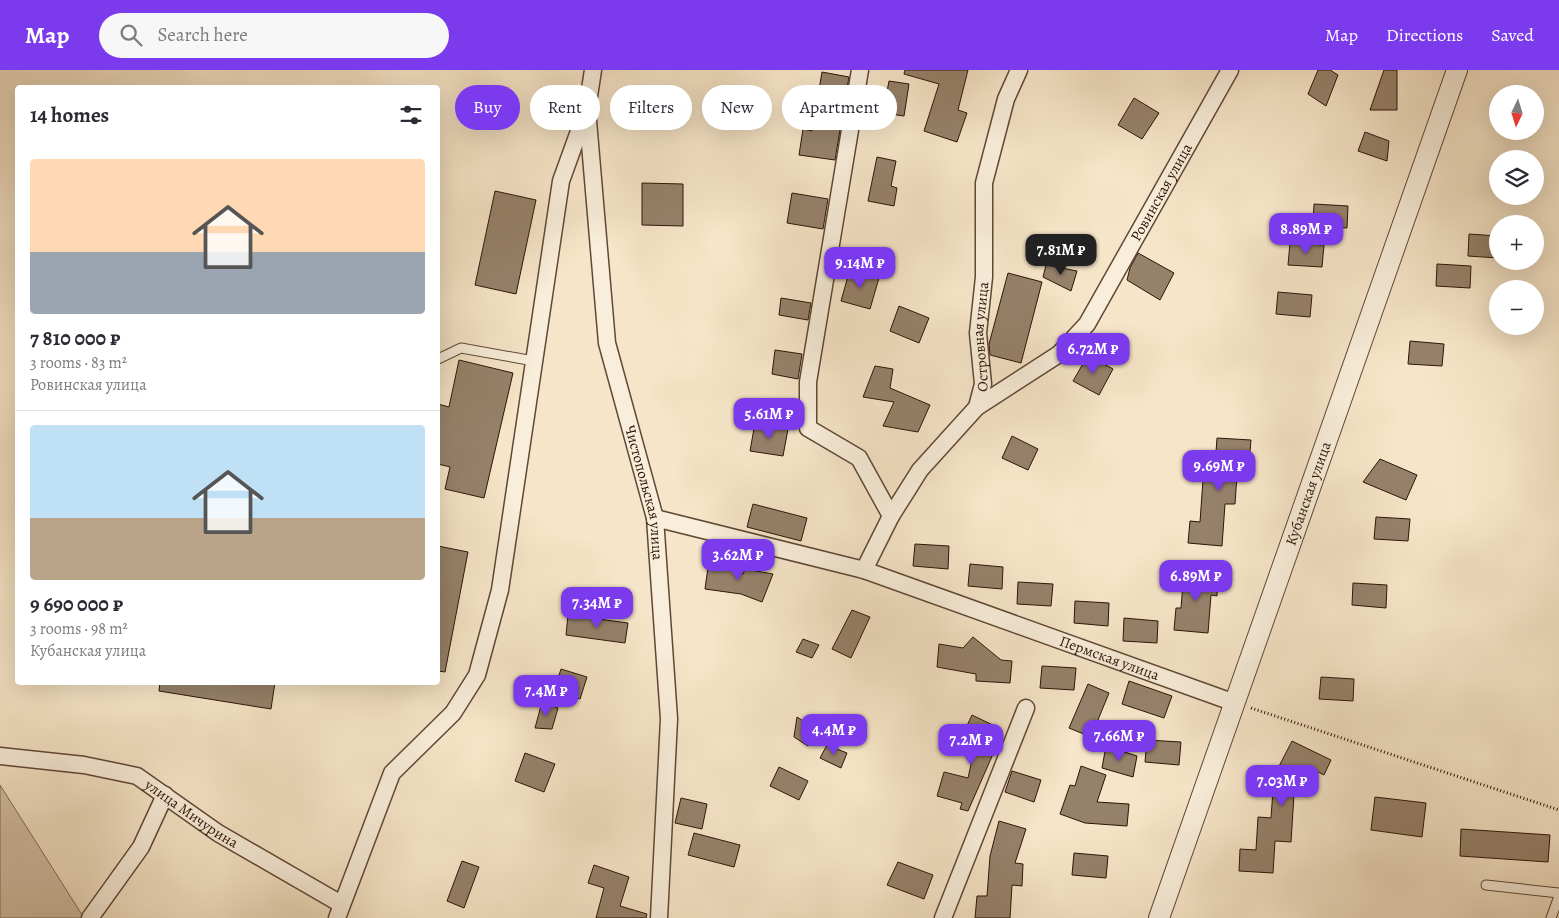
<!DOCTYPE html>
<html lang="en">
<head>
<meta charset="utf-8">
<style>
  :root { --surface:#fff; --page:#f7f7f7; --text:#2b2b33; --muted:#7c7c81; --line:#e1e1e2; --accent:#7c3aed }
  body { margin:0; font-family:Alegreya,serif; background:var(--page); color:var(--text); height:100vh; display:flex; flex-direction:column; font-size:19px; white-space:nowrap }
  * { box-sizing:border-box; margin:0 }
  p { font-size:16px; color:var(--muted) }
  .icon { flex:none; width:28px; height:28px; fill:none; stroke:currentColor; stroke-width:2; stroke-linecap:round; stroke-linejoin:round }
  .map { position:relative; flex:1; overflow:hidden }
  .sheet { position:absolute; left:15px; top:15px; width:425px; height:600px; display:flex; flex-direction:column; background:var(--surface); border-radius:5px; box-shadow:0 5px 20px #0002 }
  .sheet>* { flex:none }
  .banner { position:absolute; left:455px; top:15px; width:475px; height:45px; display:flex; gap:10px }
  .needle { width:32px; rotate:184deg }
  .buttons { position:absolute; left:1489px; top:15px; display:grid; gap:10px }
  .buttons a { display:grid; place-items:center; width:55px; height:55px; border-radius:50%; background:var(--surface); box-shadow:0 5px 20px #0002; font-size:25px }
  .price { position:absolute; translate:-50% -42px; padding:0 11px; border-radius:10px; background:var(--accent); color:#fff; font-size:16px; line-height:32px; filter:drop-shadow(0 1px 2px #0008) }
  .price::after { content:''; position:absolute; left:50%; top:30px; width:15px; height:11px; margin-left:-8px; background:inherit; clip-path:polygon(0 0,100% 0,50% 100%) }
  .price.active { background:#222; color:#fff }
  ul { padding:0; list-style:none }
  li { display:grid; align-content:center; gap:10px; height:265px; padding:0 15px }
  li+li { border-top:1px solid var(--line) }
  li span { display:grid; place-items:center; height:155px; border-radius:5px; color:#555 }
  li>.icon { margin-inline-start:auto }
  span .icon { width:90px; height:90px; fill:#fffc; stroke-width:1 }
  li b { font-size:21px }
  h2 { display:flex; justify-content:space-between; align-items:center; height:60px; padding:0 15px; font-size:21px }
  .pill { padding:0 18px; border-radius:22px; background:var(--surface); box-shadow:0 5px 20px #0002; font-size:18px; line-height:45px }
  .pill.active { background:var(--accent); color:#fff }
  header { display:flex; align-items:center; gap:30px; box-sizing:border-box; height:70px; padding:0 25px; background:var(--accent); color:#fff }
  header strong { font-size:24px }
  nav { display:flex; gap:28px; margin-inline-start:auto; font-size:18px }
  .search { width:350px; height:45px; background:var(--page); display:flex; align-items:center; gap:12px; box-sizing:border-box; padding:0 18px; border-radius:28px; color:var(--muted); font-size:19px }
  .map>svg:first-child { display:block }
  .green { fill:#d4c1a7; stroke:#816a56 }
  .building { fill:#96816b; stroke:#2e1406 }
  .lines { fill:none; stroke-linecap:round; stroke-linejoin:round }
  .service-casing { stroke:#604836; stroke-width:11 }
  .minor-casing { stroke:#604836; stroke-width:19 }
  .tertiary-casing { stroke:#604836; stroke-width:22 }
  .path { stroke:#2e1406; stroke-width:3; stroke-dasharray:1 2.5; stroke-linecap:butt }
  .service { stroke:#f9eedb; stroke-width:9 }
  .minor { stroke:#f9eedb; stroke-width:16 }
  .tertiary { stroke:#f9eedb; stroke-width:20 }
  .labels { text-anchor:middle; stroke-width:5; stroke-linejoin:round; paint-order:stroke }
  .street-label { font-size:15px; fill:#2e1406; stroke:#f9eedb }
</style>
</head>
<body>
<header>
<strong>Map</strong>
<div class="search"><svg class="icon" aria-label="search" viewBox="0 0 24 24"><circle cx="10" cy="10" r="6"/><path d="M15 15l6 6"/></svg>Search here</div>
<nav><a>Map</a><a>Directions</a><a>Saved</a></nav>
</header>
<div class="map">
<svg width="1559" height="848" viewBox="0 0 1559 848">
  <rect width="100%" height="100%" fill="#f6e5c8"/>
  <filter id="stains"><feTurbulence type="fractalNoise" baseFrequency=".004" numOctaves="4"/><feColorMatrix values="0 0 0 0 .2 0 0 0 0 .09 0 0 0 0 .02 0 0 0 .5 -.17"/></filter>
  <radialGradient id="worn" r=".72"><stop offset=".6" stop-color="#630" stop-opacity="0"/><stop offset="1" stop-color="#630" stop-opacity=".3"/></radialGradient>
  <path class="green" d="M0,715L84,848H0Z"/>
  <path class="building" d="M905,0H968L958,40L967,43L957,72L924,61L939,14L904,4Z
    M1318,0H1330L1338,5L1326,36L1308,24Z
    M1384,0H1397V40H1370Z
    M822,2L849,7L835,90L799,85L803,59L812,61Z
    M889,11L909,14L904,46L883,43Z
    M1134,28L1159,43L1142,69L1118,55Z
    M1365,62L1389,71L1387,91L1358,81Z
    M877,87L896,91L891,116L897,118L894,136L868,131Z
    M642,113L683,114V156L642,155Z
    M495,121L536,130L516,224L475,215Z
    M792,123L828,129L823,159L787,153Z
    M1314,134L1348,136L1347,158L1313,156Z
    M1469,164L1498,166V188L1468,186Z
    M1290,173L1324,175L1322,197L1288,195Z
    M1138,183L1174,203L1160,230L1127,210L1130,198Z
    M1437,194L1471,196L1470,218L1436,216Z
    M1046,195L1077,201L1071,221L1043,207Z
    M850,199L879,208L870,239L841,231Z
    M1008,203L1042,212L1021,293L990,285L989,274Z
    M1278,222L1312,225L1310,247L1276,244Z
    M781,228L811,233L808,250L779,245Z
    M899,236L929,248L919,273L890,261Z
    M1410,271L1444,274L1442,296L1408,294Z
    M775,280L802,284L798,309L772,304Z
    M1088,285L1113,299L1099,325L1073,311Z
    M459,290L513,303L484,428L445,419L450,397L438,394V334L449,337Z
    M875,296L893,299L890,318L930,335L918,362L883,356L894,332L863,327Z
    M755,353L788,359L783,386L750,381Z
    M1012,366L1038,379L1028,400L1002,388Z
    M1217,368L1251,370L1249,392L1238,391L1235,434H1225L1222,476L1188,473L1190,451L1200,452L1203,410L1214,411Z
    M1380,389L1417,405L1406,430L1363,412Z
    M753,434L807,448L801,471L747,457Z
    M1376,447L1410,449L1408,471L1374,469Z
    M915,474L949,476L948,499L913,496Z
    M438,476L468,482L445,602L438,601Z
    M709,490L743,504L745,499L773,504L762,532L741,524L705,519Z
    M970,494L1003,497L1002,519L968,516Z
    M1184,501L1218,503L1217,526L1211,525L1208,563L1174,560L1176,538H1181Z
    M1018,512L1053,514L1051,536L1017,534Z
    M1353,513L1387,515L1386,538L1352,535Z
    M1075,531L1109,533L1108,556L1074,553Z
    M852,540L870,547L851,588L832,579Z
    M568,545L628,553L625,573L566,565Z
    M1124,548L1158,551L1157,573L1123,571Z
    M973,567L1001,590L1012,591L1010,613L976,611V604L937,597L939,574L963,578Z
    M803,569L819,575L812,588L796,582Z
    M1042,596L1076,598L1074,620L1040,618Z
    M561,599L587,607L580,629L554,621Z
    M1321,607L1354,609L1353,631L1319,629Z
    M1129,611L1172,626L1164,648L1122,634Z
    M160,612H275L271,639L159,621Z
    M1088,614L1109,623L1091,667L1069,658Z
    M542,632L558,638L552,659L535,658Z
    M972,645L999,658L989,683L993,684L968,741L960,739L962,733L937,726L944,702L968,708L977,667L964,662Z
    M797,647L814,658L808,676L794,667Z
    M1147,670L1181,672L1179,695L1145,692Z
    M1292,671L1331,690L1324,705L1308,697L1306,726L1294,725L1291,772L1275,771L1273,803L1239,801L1240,779L1256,780L1258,747L1271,748L1274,706Z
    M827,675L847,683L841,698L820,688Z
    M1106,676L1137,686L1133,707L1102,698Z
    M525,683L555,694L544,722L515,711Z
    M1081,696L1106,705L1097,732L1129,734L1127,756L1085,753L1060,744L1070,715L1075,716Z
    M779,697L808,711L799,730L770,716Z
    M1012,701L1041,710L1034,732L1005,722Z
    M1375,727L1426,733L1422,767L1371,760Z
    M681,728L707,734L702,759L675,753Z
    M999,751L1026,759L1015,793L1023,794L1022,816L1012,815L1010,848H975L977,826H987L990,786Z
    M1461,759L1550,765L1548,792L1460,786Z
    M694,763L740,775L734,797L688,785Z
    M1074,783L1108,786L1106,808L1072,805Z
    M462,791L479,797L464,838L447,831Z
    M898,792L933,805L924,829L887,815Z
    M594,795L629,807L620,836L647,844L646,848H596L604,818L588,813Z"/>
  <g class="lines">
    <defs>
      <path id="service" d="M438,289L461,278L534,291
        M1486,815L1559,823
        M1551,848L1559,826"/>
      <g id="minor">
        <path id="s1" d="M593,0L587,39L607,273L655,448L669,649L659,848"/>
        <path d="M860,0L808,312V358L859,388L891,446"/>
        <path id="s2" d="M977,337L1059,284L1087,254L1230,0"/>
        <path id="s3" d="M655,448L864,500L1235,633"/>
        <path id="s4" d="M864,500L891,446L920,400L977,337L983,314L978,263L984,207V113L1006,29L1019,0"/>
        <path id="s5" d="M0,686L84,695L137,706L218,763L341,834"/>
        <path d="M90,848L141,777L165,725"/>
        <path d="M337,848L392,703L453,643L477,605L500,520L561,111L587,39"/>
        <path d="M943,848L1026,638"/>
      </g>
      <g id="tertiary">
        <path id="s6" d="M1159,848L1457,0"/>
      </g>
    </defs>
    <use href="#service" class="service-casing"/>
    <use href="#minor" class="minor-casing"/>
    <use href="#tertiary" class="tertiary-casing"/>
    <path class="path" d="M1251,638L1559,740"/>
    <use href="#service" class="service"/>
    <use href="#minor" class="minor"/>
    <use href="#tertiary" class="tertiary"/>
  </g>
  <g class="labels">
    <g class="street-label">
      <text dy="5" stroke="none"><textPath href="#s2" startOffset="290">Ровинская улица</textPath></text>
      <text dy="5" stroke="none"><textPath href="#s4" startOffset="271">Островная улица</textPath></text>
      <text dy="5" stroke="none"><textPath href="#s1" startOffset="429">Чистопольская улица</textPath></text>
      <text dy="5" stroke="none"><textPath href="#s6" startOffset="450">Кубанская улица</textPath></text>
      <text dy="5" stroke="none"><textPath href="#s3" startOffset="476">Пермская улица</textPath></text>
      <text dy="5" stroke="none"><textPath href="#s5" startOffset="205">улица Мичурина</textPath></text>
    </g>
  </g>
  <rect width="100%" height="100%" filter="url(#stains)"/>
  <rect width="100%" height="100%" fill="url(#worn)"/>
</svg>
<div class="buttons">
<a><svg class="needle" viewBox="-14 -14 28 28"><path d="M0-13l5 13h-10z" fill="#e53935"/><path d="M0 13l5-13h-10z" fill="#7c7c81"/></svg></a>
<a><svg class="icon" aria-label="layers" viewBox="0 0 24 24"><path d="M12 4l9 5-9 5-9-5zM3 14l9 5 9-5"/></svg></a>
<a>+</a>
<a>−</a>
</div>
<b class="price" style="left:1306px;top:185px">8.89M ₽</b>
<b class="price active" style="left:1061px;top:206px">7.81M ₽</b>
<b class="price" style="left:860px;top:219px">9.14M ₽</b>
<b class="price" style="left:1093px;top:305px">6.72M ₽</b>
<b class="price" style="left:769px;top:370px">5.61M ₽</b>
<b class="price" style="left:1219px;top:422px">9.69M ₽</b>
<b class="price" style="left:738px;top:511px">3.62M ₽</b>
<b class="price" style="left:1196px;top:532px">6.89M ₽</b>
<b class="price" style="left:597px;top:559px">7.34M ₽</b>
<b class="price" style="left:546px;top:647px">7.4M ₽</b>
<b class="price" style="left:834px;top:686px">4.4M ₽</b>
<b class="price" style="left:1119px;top:692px">7.66M ₽</b>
<b class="price" style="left:971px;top:696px">7.2M ₽</b>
<b class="price" style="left:1282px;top:737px">7.03M ₽</b>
<div class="banner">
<a class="pill active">Buy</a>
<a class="pill">Rent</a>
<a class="pill">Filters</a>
<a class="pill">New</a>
<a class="pill">Apartment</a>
</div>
<section class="sheet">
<h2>14 homes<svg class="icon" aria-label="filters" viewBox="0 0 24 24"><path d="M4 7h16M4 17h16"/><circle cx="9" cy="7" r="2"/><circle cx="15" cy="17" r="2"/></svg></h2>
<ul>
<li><span style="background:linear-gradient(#ffd9b3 60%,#9aa5b1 0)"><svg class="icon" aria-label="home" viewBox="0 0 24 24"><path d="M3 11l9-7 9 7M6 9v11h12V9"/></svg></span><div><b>7 810 000 ₽</b><p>3 rooms · 83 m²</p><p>Ровинская улица</p></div></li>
<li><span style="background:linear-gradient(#bfe0f5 60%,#b9a48a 0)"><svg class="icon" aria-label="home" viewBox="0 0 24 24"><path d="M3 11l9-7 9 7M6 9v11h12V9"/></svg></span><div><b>9 690 000 ₽</b><p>3 rooms · 98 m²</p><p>Кубанская улица</p></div></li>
</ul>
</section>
</div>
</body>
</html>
